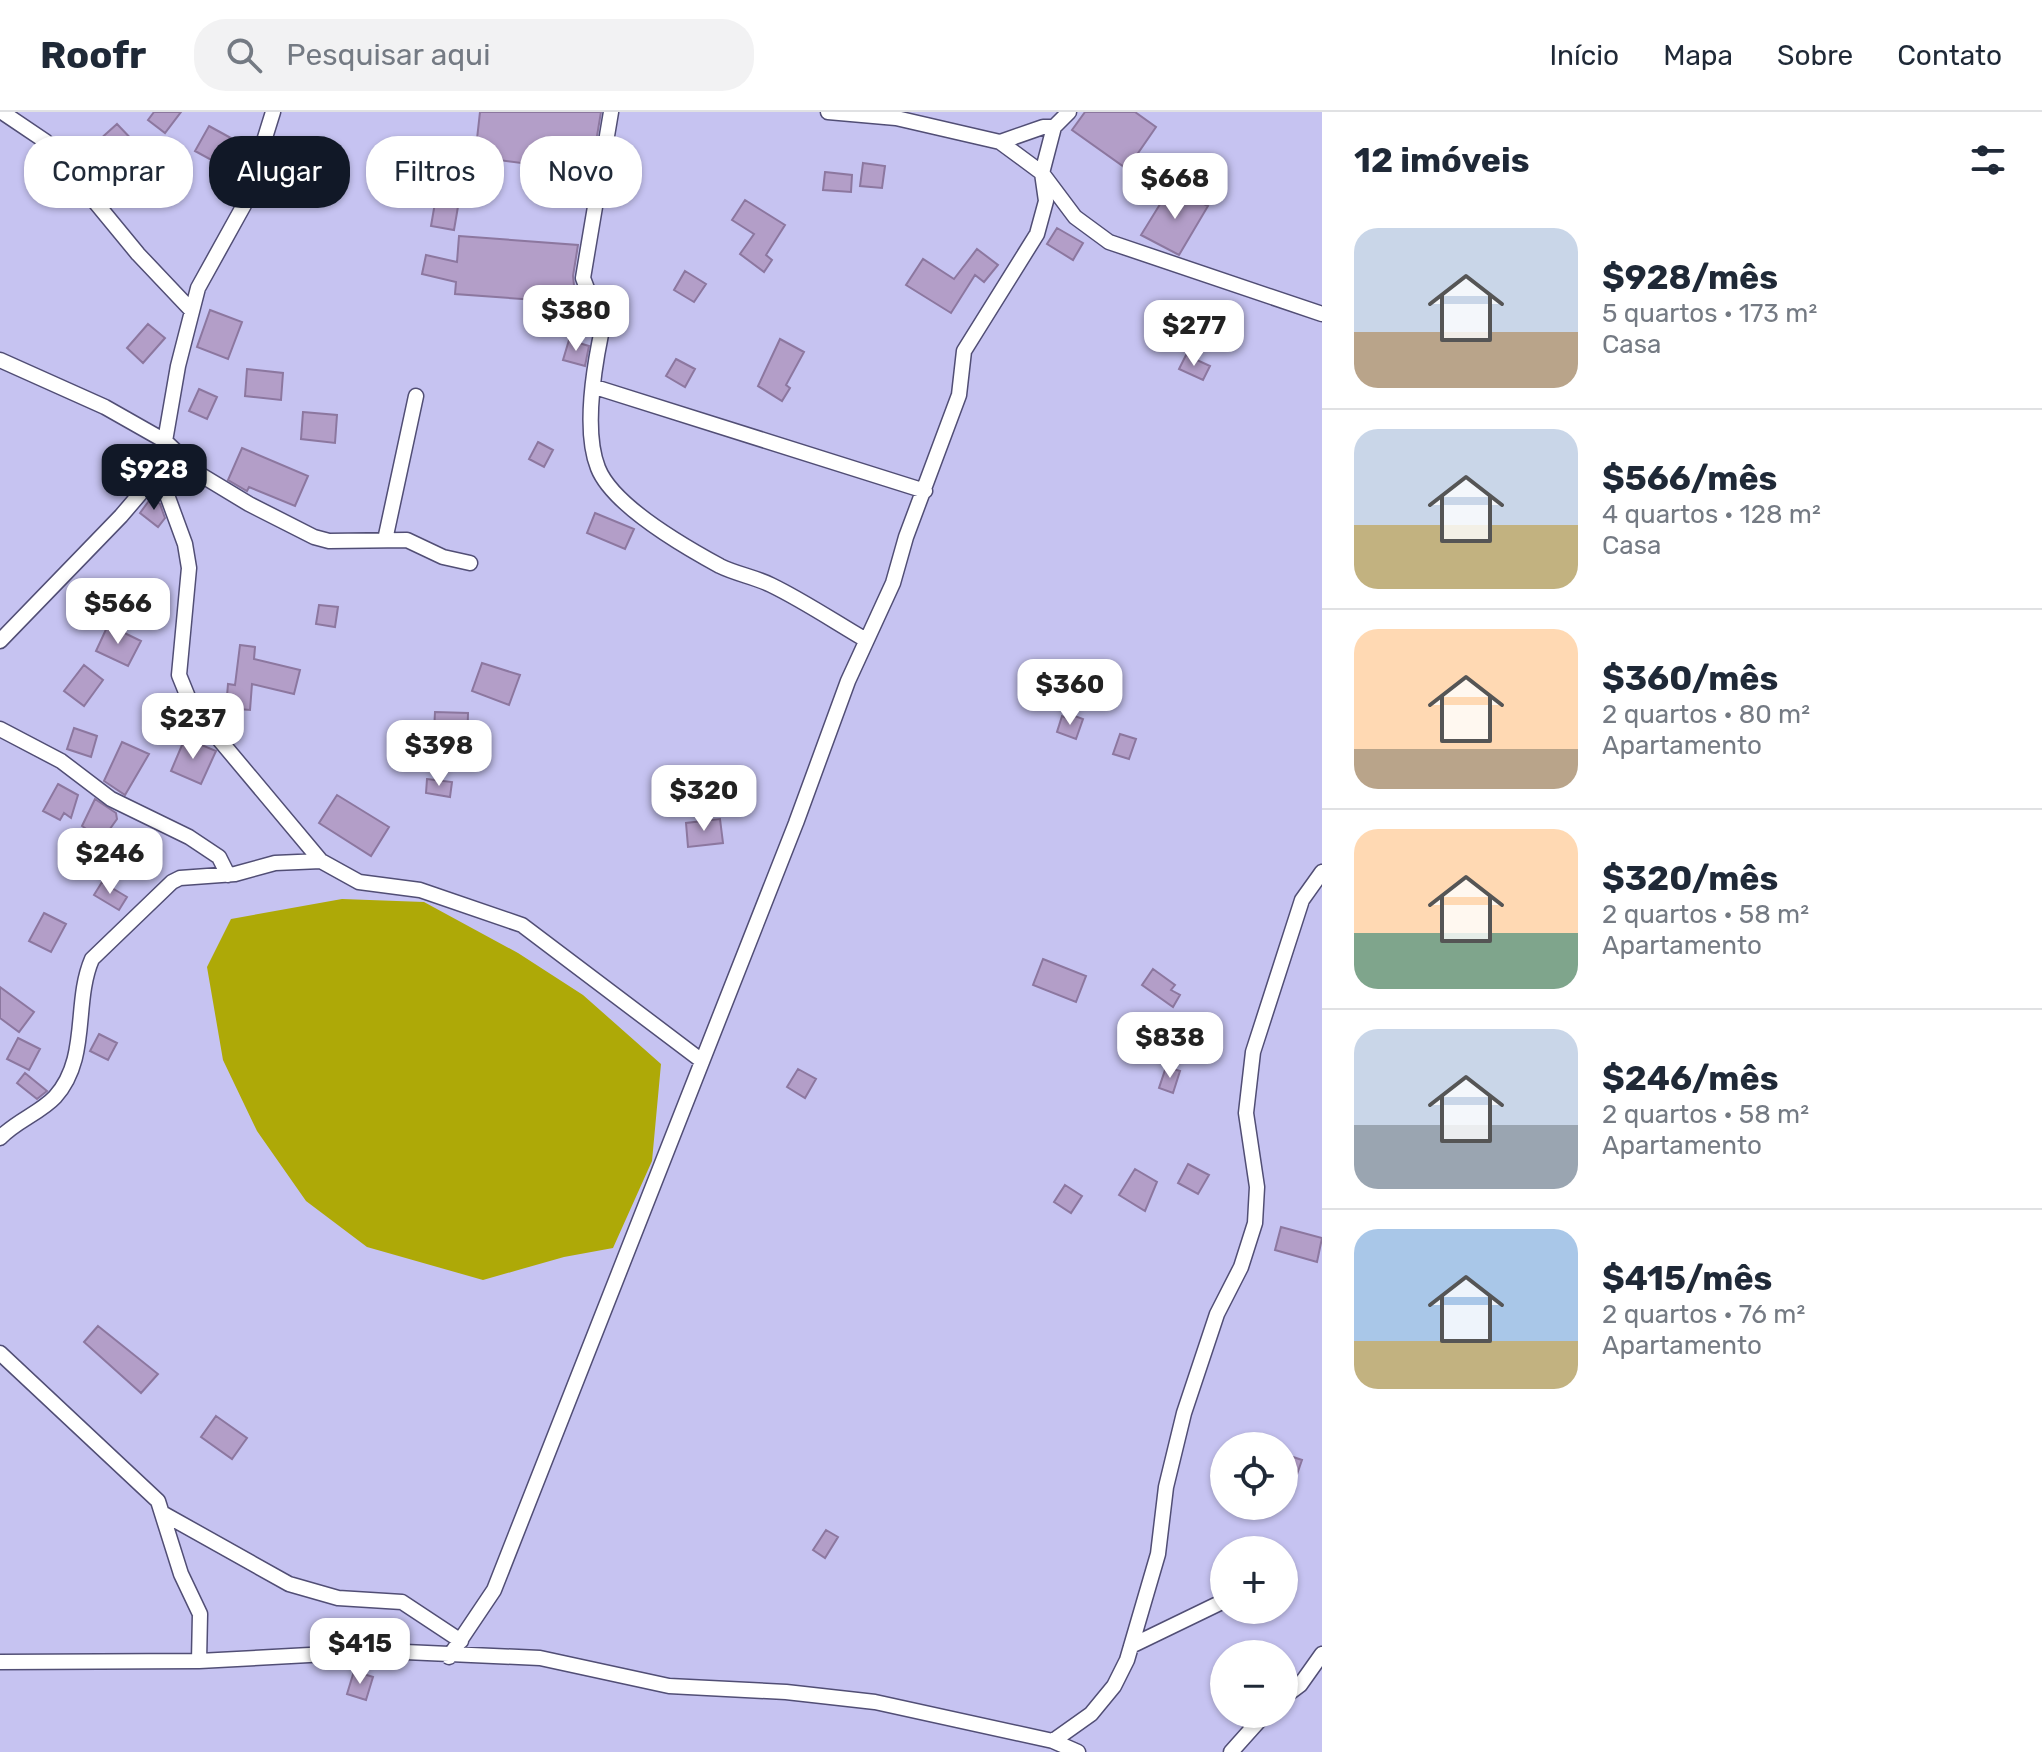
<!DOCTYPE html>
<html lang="pt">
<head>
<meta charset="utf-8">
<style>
  :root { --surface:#fff; --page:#f2f2f3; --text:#1f2937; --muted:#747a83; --line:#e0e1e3; --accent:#111827 }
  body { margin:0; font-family:Rubik,sans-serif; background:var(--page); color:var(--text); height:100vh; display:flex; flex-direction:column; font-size:30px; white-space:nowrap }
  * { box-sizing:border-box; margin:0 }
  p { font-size:26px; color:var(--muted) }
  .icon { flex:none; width:44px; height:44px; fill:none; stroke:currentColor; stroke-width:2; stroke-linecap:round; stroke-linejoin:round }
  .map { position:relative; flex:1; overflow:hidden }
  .sheet { display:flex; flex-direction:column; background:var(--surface); width:720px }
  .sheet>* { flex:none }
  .hud { position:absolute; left:24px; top:24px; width:760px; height:72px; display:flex; gap:16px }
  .buttons { position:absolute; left:1210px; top:1320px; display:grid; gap:16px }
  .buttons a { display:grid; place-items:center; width:88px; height:88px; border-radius:50%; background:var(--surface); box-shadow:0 2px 6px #0004; font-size:40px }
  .price { position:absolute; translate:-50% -68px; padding:0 18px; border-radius:16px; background:#fff; color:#222; font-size:26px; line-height:52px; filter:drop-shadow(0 2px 4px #0008) }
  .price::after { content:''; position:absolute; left:50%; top:48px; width:24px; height:18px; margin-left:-12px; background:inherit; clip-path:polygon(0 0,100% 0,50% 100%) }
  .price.on { background:var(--accent); color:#fff }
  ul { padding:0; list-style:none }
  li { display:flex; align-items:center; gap:24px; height:200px; padding:0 32px }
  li+li { border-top:2px solid var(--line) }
  li span { display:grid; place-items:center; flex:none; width:224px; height:160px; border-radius:24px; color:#555 }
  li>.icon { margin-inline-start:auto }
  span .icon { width:96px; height:96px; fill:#fffc; stroke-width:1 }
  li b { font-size:34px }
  h2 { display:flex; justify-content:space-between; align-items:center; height:96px; padding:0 32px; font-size:34px }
  .pill { padding:0 28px; border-radius:32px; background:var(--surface); box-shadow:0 2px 6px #0004; font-size:28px; line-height:72px }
  .pill.on { background:var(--accent); color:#fff }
  header { display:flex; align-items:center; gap:48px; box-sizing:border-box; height:112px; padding:0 40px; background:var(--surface); border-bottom:2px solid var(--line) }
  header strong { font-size:38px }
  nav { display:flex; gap:44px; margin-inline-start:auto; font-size:28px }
  .search { width:560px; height:72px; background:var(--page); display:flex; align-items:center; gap:20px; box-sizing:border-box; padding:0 28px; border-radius:32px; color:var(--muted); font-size:30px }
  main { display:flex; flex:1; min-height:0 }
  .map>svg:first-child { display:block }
  .green { fill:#aea907 }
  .building { fill:#b39ec8; stroke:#8c779f; stroke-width:2 }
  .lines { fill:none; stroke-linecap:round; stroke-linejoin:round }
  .minor-casing { stroke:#514e75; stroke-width:17 }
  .minor { stroke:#fff; stroke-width:14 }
</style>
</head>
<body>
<header>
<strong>Roofr</strong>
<div class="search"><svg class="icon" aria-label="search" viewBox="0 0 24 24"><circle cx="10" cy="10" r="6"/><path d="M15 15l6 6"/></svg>Pesquisar aqui</div>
<nav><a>Início</a><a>Mapa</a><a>Sobre</a><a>Contato</a></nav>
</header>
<main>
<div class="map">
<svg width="1322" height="1640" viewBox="0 0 1322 1640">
  <rect width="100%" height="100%" fill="#c6c3f1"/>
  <path class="green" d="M342,787L424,790L518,841L583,883L661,952L652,1049L613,1136L564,1145L483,1168L367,1135L306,1089L257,1019L223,948L207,855L231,807Z"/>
  <path class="building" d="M154,0H181L165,21L148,8Z
    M480,0H601L591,60L475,45Z
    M1085,0H1135L1156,15L1127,57L1072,18Z
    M117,12L138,34L119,52L98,29Z
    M209,14L240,31L226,56L195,39Z
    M384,31L399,45L385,61L370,48Z
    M277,46L300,55L288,87L265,78Z
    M863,51L885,54L882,76L860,74Z
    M825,60L852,63L851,80L823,78Z
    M1170,76L1208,94L1179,143L1141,123Z
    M437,79L460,83L454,118L431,114Z
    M745,88L785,113L766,143L772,148L764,160L740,142L754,122L732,108Z
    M1057,116L1083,131L1073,148L1047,132Z
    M459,124L578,133L573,164L576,191L455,182L456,170L422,162L426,143L457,150Z
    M977,137L998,153L984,170L975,163L951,201L906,173L923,147L954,167Z
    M685,159L706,172L694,190L674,178Z
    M210,198L242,210L228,247L197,235Z
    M148,212L165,226L143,251L127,236Z
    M780,227L804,240L786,273L790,276L782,289L758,274Z
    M569,228L589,234L585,254L563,248Z
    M1186,243L1210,254L1203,268L1179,257Z
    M676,247L695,257L685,275L666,264Z
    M247,257L283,261L281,288L245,284Z
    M199,277L217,285L207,307L189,299Z
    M303,300L337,303L335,331L301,327Z
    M538,330L553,338L544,355L529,347Z
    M242,336L308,364L295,394L249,375L247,379L228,368Z
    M151,386L160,392L165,406L158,415L140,401Z
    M595,401L634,417L625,437L587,421Z
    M319,493L338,495L335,515L316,512Z
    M108,513L141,529L128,554L96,539Z
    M240,533L255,535L254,547L300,558L294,582L252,572L250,598L226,596L228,572L235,573Z
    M482,551L520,563L509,593L472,579Z
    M84,553L103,568L84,594L64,579Z
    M435,600L468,601L467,639L433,638Z
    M1072,603L1083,607L1076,627L1057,620L1062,604L1071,608Z
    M74,616L97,624L91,645L67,637Z
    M1120,622L1136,627L1129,647L1113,642Z
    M185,626L216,639L201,672L171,659Z
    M122,630L149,642L125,683L104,669Z
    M427,667L452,670L450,685L426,681Z
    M58,672L78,683L71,706L64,701L60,708L43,699Z
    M337,683L389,715L371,744L319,711Z
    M95,687L116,701L117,707L102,728L82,714Z
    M720,707L723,731L688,735L686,711Z
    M102,770L127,785L119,798L94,783Z
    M44,801L66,812L51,840L29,829Z
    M1043,847L1086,864L1076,890L1033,873Z
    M1153,857L1175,873L1171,878L1180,883L1173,895L1142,873Z
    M0,875L34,900L19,920L0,906Z
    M99,922L117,931L108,948L90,939Z
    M18,926L40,937L29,958L7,947Z
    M1166,955L1180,959L1173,981L1159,976Z
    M798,957L816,967L805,986L787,975Z
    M25,961L47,979L37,987L17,971Z
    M1188,1052L1209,1063L1198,1082L1178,1071Z
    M1135,1057L1157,1070L1145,1099L1119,1083Z
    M1065,1073L1082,1084L1071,1101L1054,1090Z
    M1281,1115L1322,1126L1317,1150L1275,1138Z
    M98,1214L158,1262L141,1281L84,1230Z
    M216,1304L247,1326L232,1347L201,1325Z
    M1284,1342L1302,1348L1295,1368L1284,1364Z
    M826,1418L838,1425L825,1446L813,1438Z
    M354,1559L373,1565L366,1588L347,1582Z"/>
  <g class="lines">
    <defs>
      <path id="minor" d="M2,0L45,29L138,142L192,199
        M273,0L244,93L198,176L178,254L165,329L163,372L185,432L189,456L179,563L192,595L321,749L359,770L420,778L522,813L702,949
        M611,0L583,166L591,187L606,200C596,242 582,316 598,356C613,394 685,435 720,454C736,462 755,465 771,473C804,489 835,510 866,528
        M828,0L896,6L1000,30L1042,61L1075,105L1109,130L1322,202
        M1000,30L1043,15H1054
        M0,248L105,295L165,329L201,363L249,392L314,425L329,429L407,428L443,445L470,451
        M595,275L925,379
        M385,428L416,284
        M0,529L121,404L162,356
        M0,617L61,649L111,687L189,725L219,745L228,763
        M0,1026C16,1009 40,1001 55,985C90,946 73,891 92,847L172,770L180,766L235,762L275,751L321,749
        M0,1241L158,1389L181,1462L200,1502L199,1549
        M164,1402L289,1472L338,1486L402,1490L461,1529
        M1131,1534L1224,1489
        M449,1545L494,1478L796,711L848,569L893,471L906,425L959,283L964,239L1037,122L1046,89L1042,61L1054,15L1069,0
        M0,1550L199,1549L383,1539L540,1546L669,1574L786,1580L875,1590L1053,1629L1091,1602L1114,1574L1127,1548L1158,1442L1166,1375L1184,1301L1217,1202L1241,1155L1255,1111L1257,1075L1246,1001L1253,940L1302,788L1322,760
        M1284,1585L1300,1573L1322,1542
        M1053,1629L1078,1640
        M1231,1640L1265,1602"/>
    </defs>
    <use href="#minor" class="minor-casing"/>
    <use href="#minor" class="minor"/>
  </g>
</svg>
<div class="buttons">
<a><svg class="icon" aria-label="locate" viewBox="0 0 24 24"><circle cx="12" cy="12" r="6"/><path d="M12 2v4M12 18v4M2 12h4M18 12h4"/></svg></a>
<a>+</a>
<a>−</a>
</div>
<b class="price" style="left:1175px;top:109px">$668</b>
<b class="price" style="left:576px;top:241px">$380</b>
<b class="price" style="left:1194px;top:256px">$277</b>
<b class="price on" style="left:154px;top:400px">$928</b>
<b class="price" style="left:118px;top:534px">$566</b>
<b class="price" style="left:1070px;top:615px">$360</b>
<b class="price" style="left:193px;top:649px">$237</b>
<b class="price" style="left:439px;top:676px">$398</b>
<b class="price" style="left:704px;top:721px">$320</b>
<b class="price" style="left:110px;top:784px">$246</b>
<b class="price" style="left:1170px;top:968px">$838</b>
<b class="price" style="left:360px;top:1574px">$415</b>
<div class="hud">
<a class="pill">Comprar</a>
<a class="pill on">Alugar</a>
<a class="pill">Filtros</a>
<a class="pill">Novo</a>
</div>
</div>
<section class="sheet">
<h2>12 imóveis<svg class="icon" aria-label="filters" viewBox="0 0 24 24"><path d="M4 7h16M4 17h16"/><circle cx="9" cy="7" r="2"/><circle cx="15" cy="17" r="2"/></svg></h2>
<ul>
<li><span style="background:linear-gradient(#c9d6e8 65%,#b9a48a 0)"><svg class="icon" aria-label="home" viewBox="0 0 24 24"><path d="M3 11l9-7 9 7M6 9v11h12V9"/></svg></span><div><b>$928/mês</b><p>5 quartos · 173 m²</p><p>Casa</p></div></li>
<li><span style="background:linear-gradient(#c9d6e8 60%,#c2b280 0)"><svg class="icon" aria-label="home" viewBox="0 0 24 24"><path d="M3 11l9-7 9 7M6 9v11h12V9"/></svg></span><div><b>$566/mês</b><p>4 quartos · 128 m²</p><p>Casa</p></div></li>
<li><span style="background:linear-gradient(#ffd9b3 75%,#b9a48a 0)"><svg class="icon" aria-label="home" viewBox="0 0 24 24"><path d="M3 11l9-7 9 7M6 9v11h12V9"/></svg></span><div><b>$360/mês</b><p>2 quartos · 80 m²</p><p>Apartamento</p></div></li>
<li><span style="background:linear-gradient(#ffd9b3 65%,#7fa58c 0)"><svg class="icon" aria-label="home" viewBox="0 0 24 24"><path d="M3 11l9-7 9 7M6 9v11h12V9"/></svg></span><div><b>$320/mês</b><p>2 quartos · 58 m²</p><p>Apartamento</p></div></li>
<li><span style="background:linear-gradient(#c9d6e8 60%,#9aa5b1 0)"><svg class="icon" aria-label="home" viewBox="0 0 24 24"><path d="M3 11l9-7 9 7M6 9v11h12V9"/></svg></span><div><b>$246/mês</b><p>2 quartos · 58 m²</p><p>Apartamento</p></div></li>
<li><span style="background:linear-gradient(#a9c7e8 70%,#c2b280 0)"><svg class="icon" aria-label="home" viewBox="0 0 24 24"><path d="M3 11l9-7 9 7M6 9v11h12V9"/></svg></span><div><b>$415/mês</b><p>2 quartos · 76 m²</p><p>Apartamento</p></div></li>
</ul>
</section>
</main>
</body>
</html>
